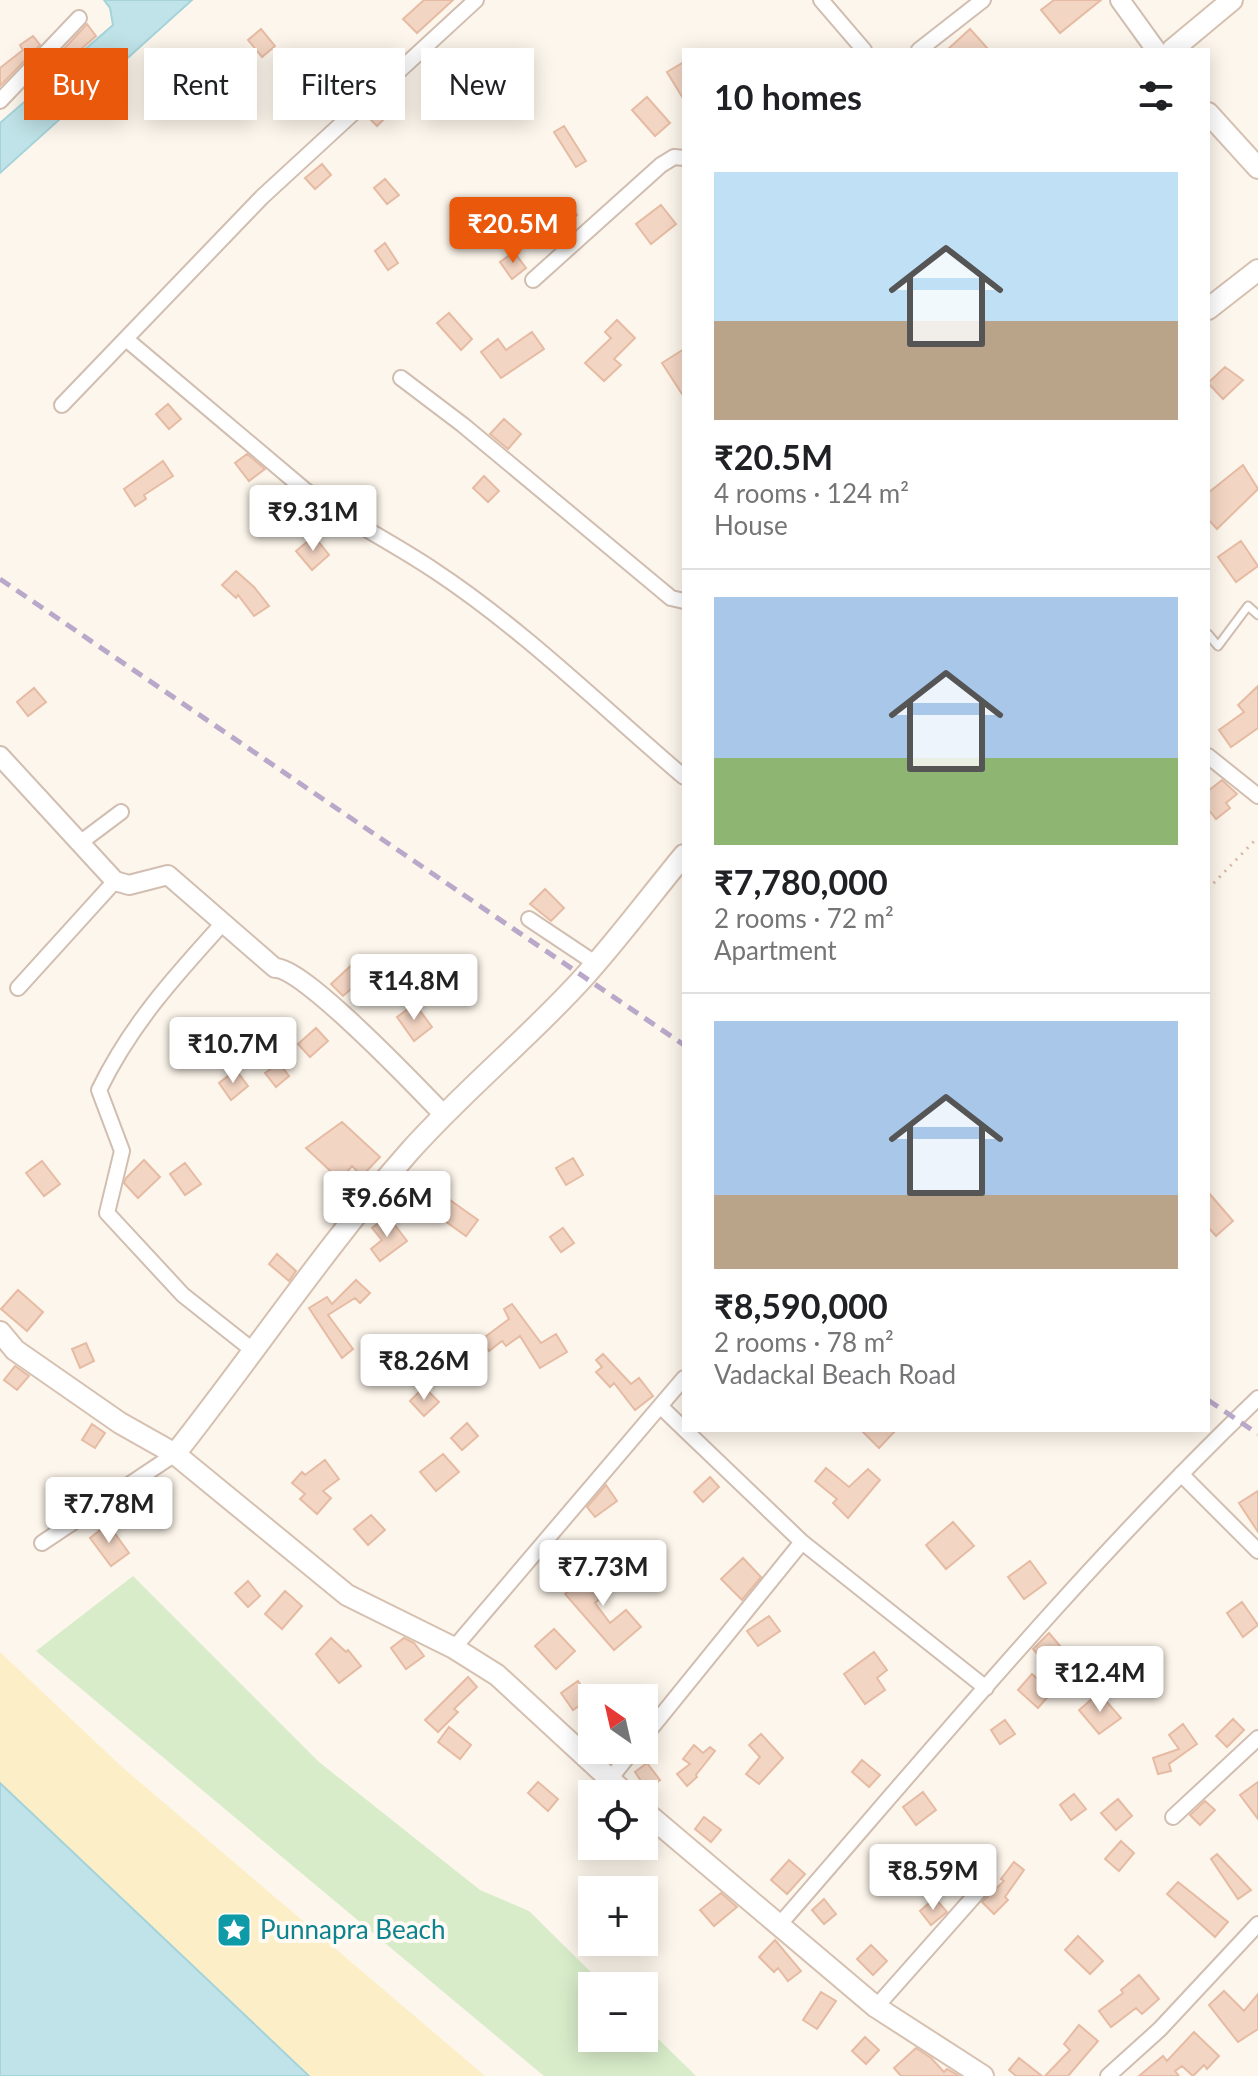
<!DOCTYPE html>
<html lang="en">
<head>
<meta charset="utf-8">
<style>
  :root { --surface:#fff; --page:#f2f2f2; --text:#202124; --muted:#757577; --line:#e0e0e0; --accent:#ea580c }
  body { margin:0; font-family:Lato,sans-serif; background:var(--page); color:var(--text); height:100vh; display:flex; flex-direction:column; font-size:30px; white-space:nowrap }
  * { box-sizing:border-box; margin:0 }
  p { font-size:26px; color:var(--muted) }
  .icon { flex:none; width:44px; height:44px; fill:none; stroke:currentColor; stroke-width:2; stroke-linecap:round; stroke-linejoin:round }
  .map { position:relative; flex:1; overflow:hidden }
  .side { position:absolute; left:682px; top:48px; width:528px; height:1384px; display:flex; flex-direction:column; background:var(--surface); border-radius:0px; box-shadow:0 4px 20px #0003 }
  .side>* { flex:none }
  .hud { position:absolute; left:24px; top:48px; width:538px; height:72px; display:flex; gap:16px }
  .needle { width:52px; rotate:326deg }
  .buttons { position:absolute; left:578px; top:1684px; display:grid; gap:16px }
  .buttons a { display:grid; place-items:center; width:80px; height:80px; border-radius:0px; background:var(--surface); box-shadow:0 4px 20px #0003; font-size:40px }
  .price { position:absolute; translate:-50% -68px; padding:0 18px; border-radius:8px; background:#fff; color:#222; font-size:26px; line-height:52px; filter:drop-shadow(0 2px 4px #0008) }
  .price::after { content:''; position:absolute; left:50%; top:48px; width:24px; height:18px; margin-left:-12px; background:inherit; clip-path:polygon(0 0,100% 0,50% 100%) }
  .price.selected { background:var(--accent); color:#fff }
  ul { padding:0; list-style:none }
  li { display:grid; align-content:center; gap:16px; height:424px; padding:0 32px }
  li+li { border-top:2px solid var(--line) }
  li span { display:grid; place-items:center; height:248px; border-radius:0px; color:#555 }
  li>.icon { margin-inline-start:auto }
  span .icon { width:144px; height:144px; fill:#fffc; stroke-width:1 }
  li b { font-size:34px }
  h2 { display:flex; justify-content:space-between; align-items:center; height:96px; padding:0 32px; font-size:34px }
  .chip { padding:0 28px; border-radius:0px; background:var(--surface); box-shadow:0 4px 20px #0003; font-size:28px; line-height:72px }
  .chip.selected { background:var(--accent); color:#fff }
  .map>svg:first-child { display:block }
  .green { fill:#d8ecc9 }
  .sand { fill:#fcefc7 }
  .water { fill:#bfe3e8; stroke:#a5d3da; stroke-width:2 }
  .building { fill:#f3d5c3; stroke:#e6bba3; stroke-width:2 }
  .lines { fill:none; stroke-linecap:round; stroke-linejoin:round }
  .service-casing { stroke:#d1beb0; stroke-width:11 }
  .minor-casing { stroke:#d1beb0; stroke-width:18 }
  .tertiary-casing { stroke:#d1beb0; stroke-width:22 }
  .secondary-casing { stroke:#d6c0b0; stroke-width:24 }
  .path { stroke:#d9b8a5; stroke-width:3; stroke-dasharray:2 6; stroke-linecap:butt }
  .service { stroke:#fff; stroke-width:7 }
  .minor { stroke:#fff; stroke-width:14 }
  .tertiary { stroke:#fff; stroke-width:18 }
  .secondary { stroke:#fff; stroke-width:20 }
  .rail { stroke:#b9a8c9; stroke-width:5; stroke-dasharray:12 8; stroke-linecap:butt }
  .labels { text-anchor:middle; stroke-width:8; stroke-linejoin:round; paint-order:stroke }
  .culture-label { font-size:26px; fill:#0d838f; stroke:#fffaf3; text-anchor:start }
</style>
</head>
<body>
<div class="map">
<svg width="1258" height="2076" viewBox="0 0 1258 2076">
  <rect width="100%" height="100%" fill="#fdf6ec"/>
  <path class="green" d="M133,1576L319,1762L480,1890L529,1911L605,1986H592V2038H644V2025L696,2076H544L36,1651Z"/>
  <path class="sand" d="M0,1652L122,1767L485,2076H308L0,1783Z"/>
  <path class="water" d="M104,0H192L0,173V123L113,25L110,8Z
    M0,1783L309,2076H0Z"/>
  <path class="building" d="M424,0H453L417,33L403,19Z
    M1054,0H1101L1060,33L1041,10Z
    M87,24L96,36L71,58L64,49Z
    M261,29L275,46L262,57L248,40Z
    M970,29L989,50H947Z
    M33,36L40,45L0,86V68L23,50L20,45Z
    M508,57L521,75L506,86L492,68Z
    M684,62V100L667,72Z
    M307,72L318,85L304,98L292,85Z
    M647,97L670,123L655,136L632,110Z
    M385,98L395,108L377,126L367,116Z
    M564,126L586,161L576,167L554,132Z
    M322,164L331,175L315,189L305,178Z
    M385,179L399,195L387,204L374,188Z
    M564,201L577,215L557,235L544,221Z
    M661,205L676,224L651,244L636,224Z
    M385,243L398,263L388,270L375,251Z
    M514,252L526,268L512,279L500,262Z
    M449,313L472,339L461,350L437,323Z
    M617,320L635,338L614,359L621,365L604,381L585,363L611,338L605,332Z
    M532,332L544,349L501,378L481,352L498,339L506,350Z
    M684,349V397L662,363Z
    M1225,367L1243,380L1223,399L1208,383Z
    M168,404L181,419L169,429L156,414Z
    M504,419L521,434L508,449L490,434Z
    M247,454L265,469L249,481L235,463Z
    M163,461L173,476L144,495L146,499L135,506L124,489Z
    M1243,465L1258,489L1217,529L1208,519V493Z
    M484,476L499,491L488,502L473,488Z
    M314,536L329,555L312,570L296,551Z
    M1241,541L1258,566L1236,582L1218,557Z
    M236,571L254,587L269,606L254,616L238,595L236,598L222,585Z
    M1258,686V728L1231,747L1219,730L1244,712L1238,705Z
    M34,688L46,702L28,716L17,702Z
    M1222,780L1237,794L1226,803L1230,808L1216,819L1208,809V791Z
    M545,889L564,908L551,921L530,904Z
    M356,961L368,974L343,996L331,984Z
    M415,1004L432,1027L414,1041L397,1017Z
    M316,1028L328,1041L310,1057L298,1044Z
    M279,1063L289,1076L276,1087L265,1073Z
    M236,1070L248,1086L231,1100L219,1083Z
    M342,1122L380,1157L362,1176L352,1166L340,1180L306,1148Z
    M573,1158L583,1175L566,1185L556,1168Z
    M144,1160L160,1177L138,1198L124,1183L126,1178Z
    M42,1161L60,1184L44,1196L26,1173Z
    M185,1163L201,1184L185,1195L170,1174Z
    M1208,1192L1233,1221L1216,1236L1208,1227Z
    M450,1200L478,1220L466,1236L438,1216Z
    M388,1216L407,1241L380,1261L371,1249L382,1240L372,1228Z
    M563,1228L574,1243L561,1252L550,1237Z
    M277,1254L296,1271L289,1281L269,1264Z
    M356,1280L370,1293L360,1303L355,1298L328,1315L353,1349L342,1358L309,1308L327,1297L332,1304Z
    M18,1290L43,1312L27,1331L1,1309Z
    M512,1304L541,1343L556,1334L567,1352L540,1368L520,1336L506,1346L502,1341L489,1351L481,1340L509,1319L504,1309Z
    M86,1343L94,1361L80,1368L72,1349Z
    M603,1354L631,1384L639,1378L653,1396L635,1410L614,1383L610,1387L596,1372L602,1367L596,1360Z
    M15,1366L29,1376L17,1390L4,1380Z
    M424,1387L439,1402L424,1416L410,1401Z
    M467,1423L478,1436L462,1450L451,1438Z
    M92,1424L105,1433L95,1448L82,1440Z
    M861,1430H896L879,1448Z
    M443,1454L459,1472L436,1491L420,1472Z
    M325,1460L339,1479L323,1491L331,1498L317,1514L300,1499L305,1494L292,1483L302,1472L305,1475Z
    M826,1468L849,1487L868,1469L880,1480L848,1518L833,1503L837,1499L815,1481Z
    M710,1477L719,1487L703,1502L694,1492Z
    M606,1485L617,1501L595,1517L587,1507Z
    M1258,1491V1532L1239,1503Z
    M371,1515L385,1530L368,1545L354,1529Z
    M953,1522L974,1546L946,1569L926,1545Z
    M108,1524L129,1553L111,1566L90,1538Z
    M651,1544L661,1555L645,1568L636,1557Z
    M743,1558L761,1577L742,1600L721,1579Z
    M1030,1561L1046,1583L1024,1599L1008,1577Z
    M609,1564L622,1579L595,1603L610,1623L626,1610L641,1627L614,1650L565,1594L579,1583L583,1588Z
    M248,1581L260,1596L248,1607L235,1593Z
    M285,1591L302,1606L282,1629L265,1614Z
    M1242,1602L1258,1625L1243,1637L1227,1613Z
    M769,1616L780,1631L758,1646L747,1631Z
    M554,1629L575,1651L556,1669L535,1646Z
    M1049,1633L1060,1646L1043,1661L1033,1649Z
    M331,1638L346,1652L348,1650L361,1666L339,1683L316,1654Z
    M404,1638L414,1643L424,1656L406,1669L391,1648Z
    M874,1652L887,1670L877,1678L885,1690L865,1704L844,1674Z
    M1032,1674L1052,1692L1038,1708L1018,1690Z
    M468,1677L477,1687L454,1709L458,1712L438,1732L425,1720Z
    M578,1681L590,1698L573,1710L561,1693Z
    M1099,1693L1121,1718L1099,1734L1079,1710Z
    M1233,1719L1244,1730L1227,1747L1216,1736Z
    M1005,1720L1015,1734L1000,1744L991,1730Z
    M1183,1724L1197,1744L1169,1764L1171,1771L1158,1774L1153,1758L1179,1749L1169,1735Z
    M449,1727L471,1745L460,1759L438,1742Z
    M761,1734L783,1758L759,1784L746,1774L760,1757L749,1745Z
    M694,1745L703,1753L710,1747L715,1751L696,1775L697,1777L687,1786L677,1774L690,1764L683,1759Z
    M862,1760L880,1775L869,1787L852,1772Z
    M647,1763L660,1780L647,1790L635,1772Z
    M538,1782L558,1799L548,1811L528,1793Z
    M1258,1782V1819L1240,1795Z
    M923,1792L936,1810L916,1825L903,1807Z
    M1074,1794L1086,1809L1071,1820L1060,1805Z
    M1118,1799L1132,1816L1116,1830L1101,1813Z
    M1205,1801L1215,1810L1200,1825L1190,1815Z
    M704,1817L721,1830L711,1842L695,1829Z
    M1121,1841L1134,1853L1119,1871L1105,1859Z
    M1217,1854L1251,1890L1238,1899L1211,1859Z
    M789,1860L805,1874L787,1894L771,1880Z
    M1014,1862L1024,1870L1005,1897L1008,1900L994,1914L982,1902L1004,1881L1001,1879Z
    M1178,1882L1228,1922L1215,1937L1167,1894Z
    M721,1893L737,1907L714,1926L700,1910Z
    M935,1898L947,1912L931,1925L920,1911Z
    M824,1899L836,1914L824,1924L812,1910Z
    M1078,1936L1103,1961L1090,1974L1065,1950Z
    M775,1940L801,1971L788,1981L778,1968L774,1972L759,1957Z
    M871,1945L887,1961L873,1975L857,1959Z
    M1139,1975L1159,1999L1142,2014L1136,2008L1111,2027L1099,2011L1123,1993L1121,1990Z
    M1224,1991L1244,2011L1258,1994V2029L1238,2042L1209,2005Z
    M821,1992L836,2001L817,2029L803,2020Z
    M1079,2025L1098,2041L1068,2076H1045L1070,2050L1064,2044Z
    M1194,2032L1219,2056L1207,2069L1204,2065L1193,2076L1182,2066L1175,2071L1179,2076H1139L1163,2056L1167,2061Z
    M865,2037L879,2050L866,2064L852,2051Z
    M916,2048L931,2058L944,2072L947,2069L959,2076H901L894,2068Z
    M1019,2058L1042,2076H1016L1009,2070Z"/>
  <g class="lines">
    <defs>
      <path id="service" d="M1208,634L1218,646L1248,606L1258,615"/>
      <path id="minor" d="M821,0L864,50
        M919,50L983,0
        M0,101L79,18
        M533,280L661,165L674,157L684,158
        M126,339L305,490C346,520 392,542 435,571C523,629 603,708 684,777
        M401,378L463,425L671,598L684,601
        M62,405L262,197L476,0
        M1208,756L1258,796
        M81,842L121,812
        M529,919L595,963
        M224,922C175,976 131,1024 99,1090L122,1151L107,1213L183,1295L255,1352
        M18,988L115,881
        M660,1406L684,1429
        M685,1430L802,1542L986,1688
        M1181,1474L1258,1551
        M42,1543L175,1454
        M454,1648L684,1378
        M644,1737L802,1542
        M610,1779L633,1750
        M1173,1817L1258,1738
        M780,1924C935,1746 1087,1562 1258,1398
        M876,2007L985,1884
        M1108,2076L1160,2029L1258,1924"/>
      <path id="tertiary" d="M1120,0L1156,50
        M0,756L115,881L129,885L168,875L275,968C301,965 419,1089 443,1114"/>
      <path id="secondary" d="M1172,50L1232,0
        M1208,113L1258,168
        M1208,309L1258,270
        M0,1332L15,1350L120,1423L175,1454L347,1595L454,1648L497,1675L626,1794
        M175,1454C254,1354 325,1247 409,1152C464,1090 529,1038 584,977C619,938 651,895 684,855
        M644,1811L876,2007L983,2076"/>
    </defs>
    <use href="#service" class="service-casing"/>
    <use href="#minor" class="minor-casing"/>
    <use href="#tertiary" class="tertiary-casing"/>
    <use href="#secondary" class="secondary-casing"/>
    <path class="path" d="M1208,889L1258,837"/>
    <use href="#service" class="service"/>
    <use href="#minor" class="minor"/>
    <use href="#tertiary" class="tertiary"/>
    <use href="#secondary" class="secondary"/>
    <path class="rail" d="M0,579L684,1045
      M1208,1400L1258,1434"/>
  </g>
  <defs>
    <symbol id="sight-square" viewBox="-11 -11 22 22"><rect x="-9" y="-9" width="18" height="18" rx="4" fill="#0f9aa8" stroke="#fffaf3"/><path d="M0-6L1.8-2.2L6-1.7L2.9 1.2L3.7 5.4L0 3.3L-3.7 5.4L-2.9 1.2L-6-1.7L-1.8-2.2Z" fill="#fff"/></symbol>
  </defs>
  <g fill-rule="evenodd">
    <use href="#sight-square" x="214" y="1910" width="40" height="40"/>
  </g>
  <g class="labels">
    <g class="culture-label">
      <text x="260" y="1939">Punnapra Beach</text>
    </g>
  </g>
</svg>
<div class="buttons">
<a><svg class="needle" viewBox="-14 -14 28 28"><path d="M0-13l5 13h-10z" fill="#e53935"/><path d="M0 13l5-13h-10z" fill="#757577"/></svg></a>
<a><svg class="icon" aria-label="locate" viewBox="0 0 24 24"><circle cx="12" cy="12" r="6"/><path d="M12 2v4M12 18v4M2 12h4M18 12h4"/></svg></a>
<a>+</a>
<a>−</a>
</div>
<b class="price selected" style="left:513px;top:265px">₹20.5M</b>
<b class="price" style="left:313px;top:553px">₹9.31M</b>
<b class="price" style="left:414px;top:1022px">₹14.8M</b>
<b class="price" style="left:233px;top:1085px">₹10.7M</b>
<b class="price" style="left:387px;top:1239px">₹9.66M</b>
<b class="price" style="left:424px;top:1402px">₹8.26M</b>
<b class="price" style="left:109px;top:1545px">₹7.78M</b>
<b class="price" style="left:603px;top:1608px">₹7.73M</b>
<b class="price" style="left:1100px;top:1714px">₹12.4M</b>
<b class="price" style="left:933px;top:1912px">₹8.59M</b>
<div class="hud">
<a class="chip selected">Buy</a>
<a class="chip">Rent</a>
<a class="chip">Filters</a>
<a class="chip">New</a>
</div>
<section class="side">
<h2>10 homes<svg class="icon" aria-label="filters" viewBox="0 0 24 24"><path d="M4 7h16M4 17h16"/><circle cx="9" cy="7" r="2"/><circle cx="15" cy="17" r="2"/></svg></h2>
<ul>
<li><span style="background:linear-gradient(#bfe0f5 60%,#b9a48a 0)"><svg class="icon" aria-label="home" viewBox="0 0 24 24"><path d="M3 11l9-7 9 7M6 9v11h12V9"/></svg></span><div><b>₹20.5M</b><p>4 rooms · 124 m²</p><p>House</p></div></li>
<li><span style="background:linear-gradient(#a9c7e8 65%,#8fb573 0)"><svg class="icon" aria-label="home" viewBox="0 0 24 24"><path d="M3 11l9-7 9 7M6 9v11h12V9"/></svg></span><div><b>₹7,780,000</b><p>2 rooms · 72 m²</p><p>Apartment</p></div></li>
<li><span style="background:linear-gradient(#a9c7e8 70%,#b9a48a 0)"><svg class="icon" aria-label="home" viewBox="0 0 24 24"><path d="M3 11l9-7 9 7M6 9v11h12V9"/></svg></span><div><b>₹8,590,000</b><p>2 rooms · 78 m²</p><p>Vadackal Beach Road</p></div></li>
</ul>
</section>
</div>
</body>
</html>
